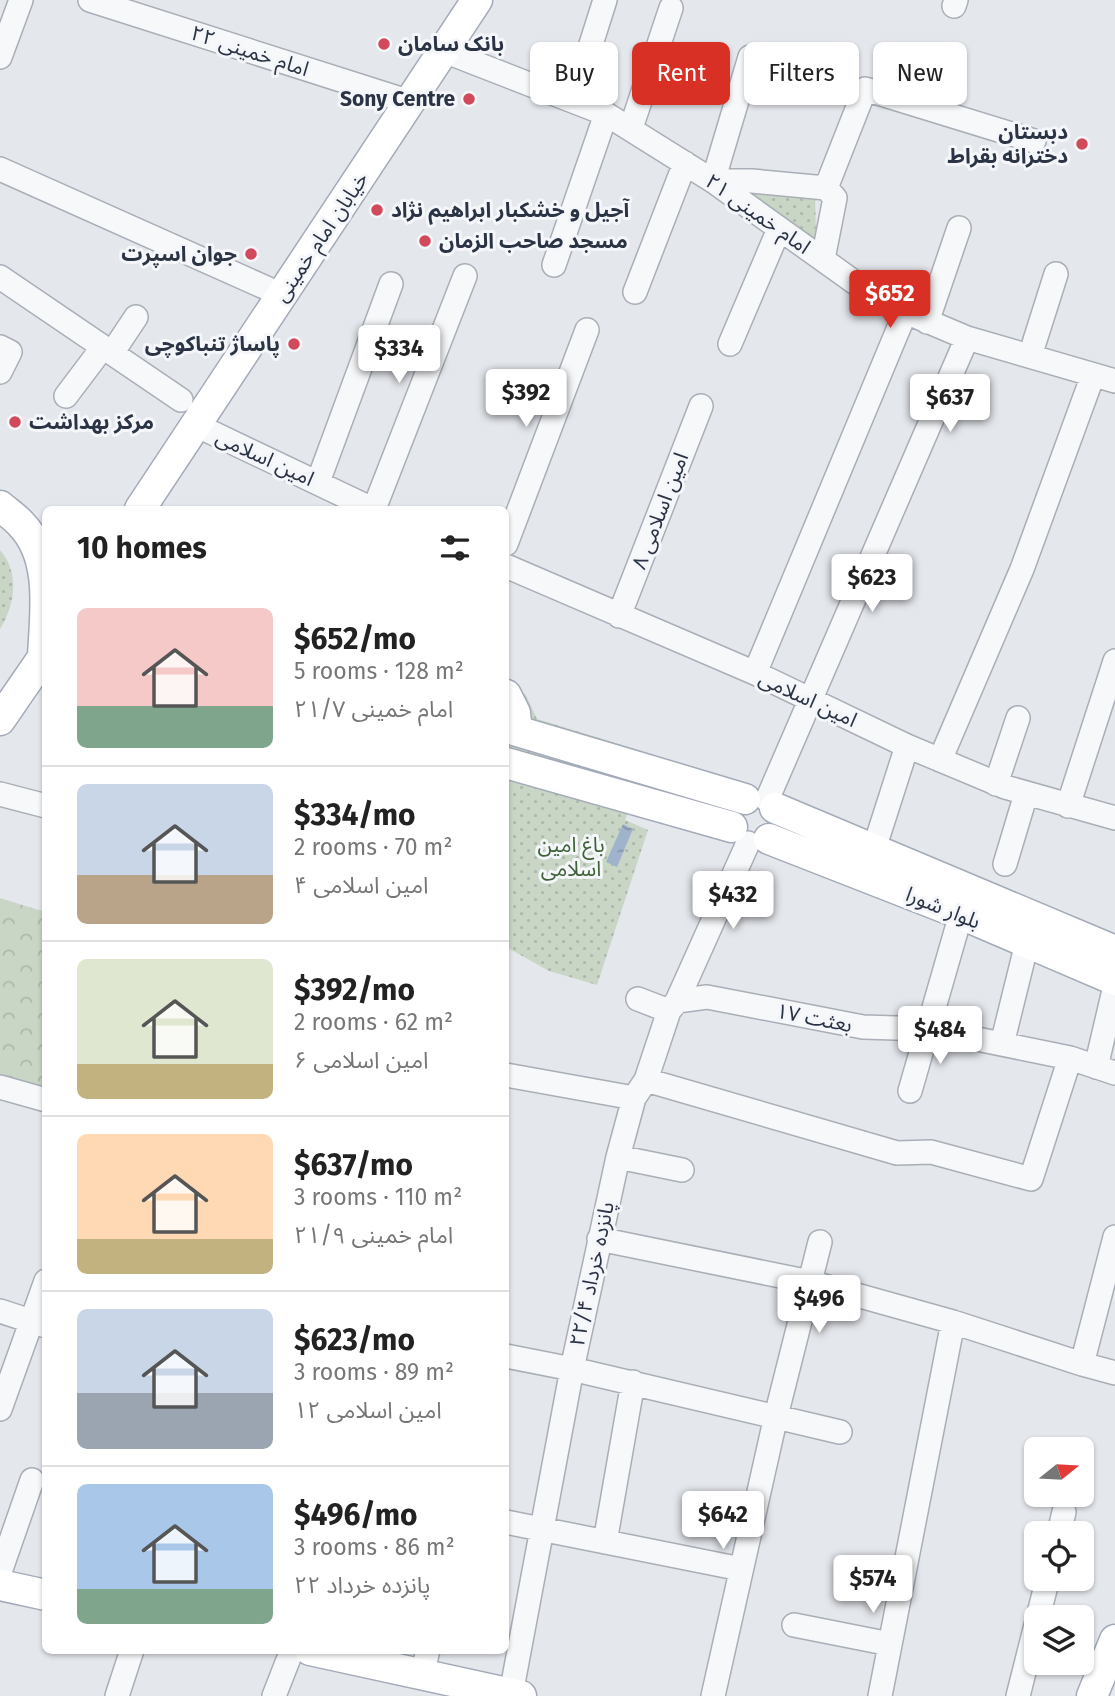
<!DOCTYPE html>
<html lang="en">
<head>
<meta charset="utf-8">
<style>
  :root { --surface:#fff; --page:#f2f2f2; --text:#222; --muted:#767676; --line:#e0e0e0; --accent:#d93025 }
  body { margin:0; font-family:"Fira Sans","Noto Sans Arabic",sans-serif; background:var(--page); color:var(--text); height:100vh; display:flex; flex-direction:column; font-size:26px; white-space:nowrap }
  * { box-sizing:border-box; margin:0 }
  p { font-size:23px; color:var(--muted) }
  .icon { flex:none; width:38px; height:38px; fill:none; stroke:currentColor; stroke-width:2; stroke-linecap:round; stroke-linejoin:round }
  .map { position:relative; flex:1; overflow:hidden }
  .drawer { position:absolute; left:42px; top:506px; width:467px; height:1148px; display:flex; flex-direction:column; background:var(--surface); border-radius:10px; box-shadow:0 2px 5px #0004 }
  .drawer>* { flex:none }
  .banner { position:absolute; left:530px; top:42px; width:480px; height:63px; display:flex; gap:14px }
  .needle { width:46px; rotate:72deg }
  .buttons { position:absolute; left:1024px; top:1437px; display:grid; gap:14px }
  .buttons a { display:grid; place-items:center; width:70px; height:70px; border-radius:10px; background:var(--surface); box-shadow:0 2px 5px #0004; font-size:35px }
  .price { position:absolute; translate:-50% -60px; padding:0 16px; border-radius:7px; background:#fff; color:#222; font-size:23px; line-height:46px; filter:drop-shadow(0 2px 4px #0008) }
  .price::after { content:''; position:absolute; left:50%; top:42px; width:21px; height:16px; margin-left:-10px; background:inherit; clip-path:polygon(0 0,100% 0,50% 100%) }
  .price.selected { background:var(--accent); color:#fff }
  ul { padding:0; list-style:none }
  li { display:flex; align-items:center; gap:21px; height:175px; padding:0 35px }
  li+li { border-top:2px solid var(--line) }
  li span { display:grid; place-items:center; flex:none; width:196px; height:140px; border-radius:10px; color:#555 }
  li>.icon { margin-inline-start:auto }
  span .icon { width:84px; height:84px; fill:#fffc; stroke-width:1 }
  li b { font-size:30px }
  h2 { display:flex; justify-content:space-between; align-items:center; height:84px; padding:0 35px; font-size:30px }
  .pill { padding:0 24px; border-radius:10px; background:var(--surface); box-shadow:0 2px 5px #0004; font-size:24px; line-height:63px }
  .pill.selected { background:var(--accent); color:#fff }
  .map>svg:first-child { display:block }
  .green { fill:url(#green-dots) }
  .forest { fill:url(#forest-crowns) }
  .water { fill:url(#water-ripples) }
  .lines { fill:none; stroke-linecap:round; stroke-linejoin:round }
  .minor-casing { stroke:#a9aeb7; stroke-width:26 }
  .major-casing { stroke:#a3abb8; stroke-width:33 }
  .minor { stroke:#f7f8fa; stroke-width:23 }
  .major { stroke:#fff; stroke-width:30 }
  .poi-dot { fill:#d1495b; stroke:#f4f6f9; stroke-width:2.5 }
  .labels { text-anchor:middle; stroke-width:6; stroke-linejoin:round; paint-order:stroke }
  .poi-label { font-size:21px; font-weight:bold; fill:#2b3445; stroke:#f4f6f9; text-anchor:start }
  .street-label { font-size:21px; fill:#2b3445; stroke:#f4f6f9 }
  .park-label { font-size:21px; fill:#3f6138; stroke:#f4f6f9 }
</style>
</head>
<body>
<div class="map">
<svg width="1115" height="1696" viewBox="0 0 1115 1696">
  <defs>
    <pattern id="green-dots" width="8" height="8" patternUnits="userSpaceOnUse" patternTransform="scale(1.75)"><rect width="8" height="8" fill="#c9d6c5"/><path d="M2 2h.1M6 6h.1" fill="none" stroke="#adb8ab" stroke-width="1.8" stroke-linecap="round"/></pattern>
    <pattern id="forest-crowns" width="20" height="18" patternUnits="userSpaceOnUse" patternTransform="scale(1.75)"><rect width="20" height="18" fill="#c9d6c5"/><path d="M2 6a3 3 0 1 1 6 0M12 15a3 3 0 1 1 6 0" fill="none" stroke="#adb8ab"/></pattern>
    <pattern id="water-ripples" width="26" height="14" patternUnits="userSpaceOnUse" patternTransform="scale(1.75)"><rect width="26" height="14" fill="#9fb4cc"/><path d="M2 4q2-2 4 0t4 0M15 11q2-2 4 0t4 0" fill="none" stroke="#8293a7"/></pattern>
  </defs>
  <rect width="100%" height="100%" fill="#e4e7ec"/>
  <path class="green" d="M743,188L815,193L816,236L811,239Z
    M0,550C20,573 15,605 0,629Z
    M506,680L526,695L537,719L652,754L625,820L648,830L597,985L549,971L506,947Z"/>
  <path class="forest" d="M0,898L45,912V1090L0,1076Z"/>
  <path class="water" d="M623,824L633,829L617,867L606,862Z"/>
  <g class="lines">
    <defs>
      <path id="minor" d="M90,0L410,102
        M954,6L956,0
        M444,51L606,114L713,181L882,302L967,338L1115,381
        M0,57L21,0
        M573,101L605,0
        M631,128L671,8
        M0,169L282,295
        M713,181H752L826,188L835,198L823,259
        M713,181L750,57
        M826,188L865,89L1034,141
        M554,265L606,114
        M0,277L181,400
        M635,292L685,163
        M927,322L959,228
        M730,344L779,229
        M0,347L10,352L0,372
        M112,353L136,317
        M1030,356L1056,274
        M66,396L103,347
        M196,425L372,509
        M318,482L391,284
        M374,509L465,276
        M506,544L587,330
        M506,566L755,673L907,746L1005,787L1115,818
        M619,616L701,406
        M755,673L905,313
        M940,760L1022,569L1093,375
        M996,784L1018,718
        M0,794L46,806
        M767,800L967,338
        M1068,806L1115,661
        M874,849L907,746
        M1005,864L1026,794
        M638,999L669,1011
        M677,1001L707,997L863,1027L928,1029L1070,1058L1115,1073
        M1002,1044L1027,943
        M1096,1067L1115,986
        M506,1075L634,1098
        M646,1080L669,1011L677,1001L748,843
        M0,1087L46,1100
        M910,1091L961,914
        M618,1157L682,1170
        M599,1239L810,1282L953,1322L1082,1364L1115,1373
        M0,1311L46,1326
        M506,1356L572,1369L511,1694
        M1082,1364L1115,1237
        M0,1409L46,1281
        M840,1432L572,1369L618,1157L634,1098L646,1080L897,1153L931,1152L1031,1179L1070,1058
        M506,1522L741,1569
        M1059,1533L1064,1512
        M605,1542L633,1382
        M0,1572L32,1480
        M1038,1617L1048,1578
        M794,1625L890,1644
        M422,1675L428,1650
        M117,1696L132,1650
        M274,1696L292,1650
        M713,1696L776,1416L820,1242
        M880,1696L953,1322
        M1018,1696L1036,1625"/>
      <path id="major" d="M0,506C7,512 15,517 21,524C54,558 45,614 43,656
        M140,509L477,0
        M506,695L515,713L517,731L745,799
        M0,720L46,653
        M506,763L732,827
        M775,808L1115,951
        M769,839L961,914L1115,980
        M0,1585L46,1595
        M310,1650L521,1696
        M1092,1696L1115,1640"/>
    </defs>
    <use href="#minor" class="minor-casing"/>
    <use href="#major" class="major-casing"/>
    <use href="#minor" class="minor"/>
    <use href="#major" class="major"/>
  </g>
  <g class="poi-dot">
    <circle cx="384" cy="44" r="7"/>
    <circle cx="469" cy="99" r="7"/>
    <circle cx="1082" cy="144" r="7"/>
    <circle cx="377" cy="210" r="7"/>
    <circle cx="425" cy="241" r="7"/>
    <circle cx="251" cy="254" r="7"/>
    <circle cx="294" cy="344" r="7"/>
    <circle cx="15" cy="422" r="7"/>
  </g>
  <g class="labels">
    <g class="poi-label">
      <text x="398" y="51">بانک سامان</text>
      <text x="455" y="106" text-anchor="end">Sony Centre</text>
      <text x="1068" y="139" text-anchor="end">دبستان<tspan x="1068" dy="24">دخترانه بقراط</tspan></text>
      <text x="391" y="217">آجیل و خشکبار ابراهیم نژاد</text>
      <text x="439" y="248">مسجد صاحب الزمان</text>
      <text x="237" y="261" text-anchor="end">جوان اسپرت</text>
      <text x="280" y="351" text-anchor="end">پاساژ تنباکوچی</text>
      <text x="29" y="429">مرکز بهداشت</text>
    </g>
    <g class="street-label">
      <text transform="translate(250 51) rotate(18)" y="7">امام خمینی ۲۲</text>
      <text transform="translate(758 214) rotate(35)" y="7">امام خمینی ۲۱</text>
      <text transform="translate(321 237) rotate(-56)" y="7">خیابان امام خمینی</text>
      <text transform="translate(265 458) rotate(25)" y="7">امین اسلامی</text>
      <text transform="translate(660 511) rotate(-69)" y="7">امین اسلامی ۸</text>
      <text transform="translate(808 699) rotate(25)" y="7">امین اسلامی</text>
      <text transform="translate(943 908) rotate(22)" y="7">بلوار شورا</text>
      <text transform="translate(814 1018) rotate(11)" y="7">بعثت ۱۷</text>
      <text transform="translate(592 1274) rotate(-78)" y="7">پانزده خرداد ۲۲/۴</text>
    </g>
    <g class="park-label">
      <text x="571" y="852">باغ امین<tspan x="571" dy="24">اسلامی</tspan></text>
    </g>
  </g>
</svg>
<div class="buttons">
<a><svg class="needle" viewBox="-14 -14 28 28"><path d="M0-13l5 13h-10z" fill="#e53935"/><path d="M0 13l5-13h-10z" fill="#767676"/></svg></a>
<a><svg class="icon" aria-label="locate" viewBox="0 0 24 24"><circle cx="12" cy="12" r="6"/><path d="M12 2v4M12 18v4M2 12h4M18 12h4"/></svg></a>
<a><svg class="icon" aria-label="layers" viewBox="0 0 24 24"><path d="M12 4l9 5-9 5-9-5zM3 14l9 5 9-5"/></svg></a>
</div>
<b class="price selected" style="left:890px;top:330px">$652</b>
<b class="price" style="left:399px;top:385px">$334</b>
<b class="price" style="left:526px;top:429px">$392</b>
<b class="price" style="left:950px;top:434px">$637</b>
<b class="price" style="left:872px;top:614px">$623</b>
<b class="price" style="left:733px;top:931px">$432</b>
<b class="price" style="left:940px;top:1066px">$484</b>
<b class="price" style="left:819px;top:1335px">$496</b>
<b class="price" style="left:723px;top:1551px">$642</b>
<b class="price" style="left:873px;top:1615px">$574</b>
<div class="banner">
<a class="pill">Buy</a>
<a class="pill selected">Rent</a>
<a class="pill">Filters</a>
<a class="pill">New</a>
</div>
<section class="drawer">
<h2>10 homes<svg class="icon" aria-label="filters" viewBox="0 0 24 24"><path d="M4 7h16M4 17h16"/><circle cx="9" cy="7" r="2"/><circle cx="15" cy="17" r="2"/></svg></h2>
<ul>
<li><span style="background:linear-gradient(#f6c9c9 70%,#7fa58c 0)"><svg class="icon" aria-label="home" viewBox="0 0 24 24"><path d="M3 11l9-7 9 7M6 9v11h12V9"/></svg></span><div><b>$652/mo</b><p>5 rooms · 128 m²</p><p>امام خمینی ۲۱/۷</p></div></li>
<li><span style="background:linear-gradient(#c9d6e8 65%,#b9a48a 0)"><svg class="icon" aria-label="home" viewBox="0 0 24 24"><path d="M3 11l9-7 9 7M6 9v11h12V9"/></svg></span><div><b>$334/mo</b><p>2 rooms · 70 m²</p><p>امین اسلامی ۴</p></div></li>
<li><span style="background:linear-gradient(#dfe7d0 75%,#c2b280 0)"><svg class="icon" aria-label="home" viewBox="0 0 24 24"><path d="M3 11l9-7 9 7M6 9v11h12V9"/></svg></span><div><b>$392/mo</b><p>2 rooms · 62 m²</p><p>امین اسلامی ۶</p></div></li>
<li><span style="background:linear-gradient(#ffd9b3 75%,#c2b280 0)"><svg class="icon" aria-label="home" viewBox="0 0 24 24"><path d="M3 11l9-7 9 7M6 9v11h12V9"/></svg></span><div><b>$637/mo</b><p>3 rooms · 110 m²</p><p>امام خمینی ۲۱/۹</p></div></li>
<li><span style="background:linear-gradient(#c9d6e8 60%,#9aa5b1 0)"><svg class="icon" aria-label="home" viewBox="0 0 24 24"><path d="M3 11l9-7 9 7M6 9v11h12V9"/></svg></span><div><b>$623/mo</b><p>3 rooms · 89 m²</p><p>امین اسلامی ۱۲</p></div></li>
<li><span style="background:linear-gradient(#a9c7e8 75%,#7fa58c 0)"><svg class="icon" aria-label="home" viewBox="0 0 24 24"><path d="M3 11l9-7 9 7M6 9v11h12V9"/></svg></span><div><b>$496/mo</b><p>3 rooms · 86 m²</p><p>پانزده خرداد ۲۲</p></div></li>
</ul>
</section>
</div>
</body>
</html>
